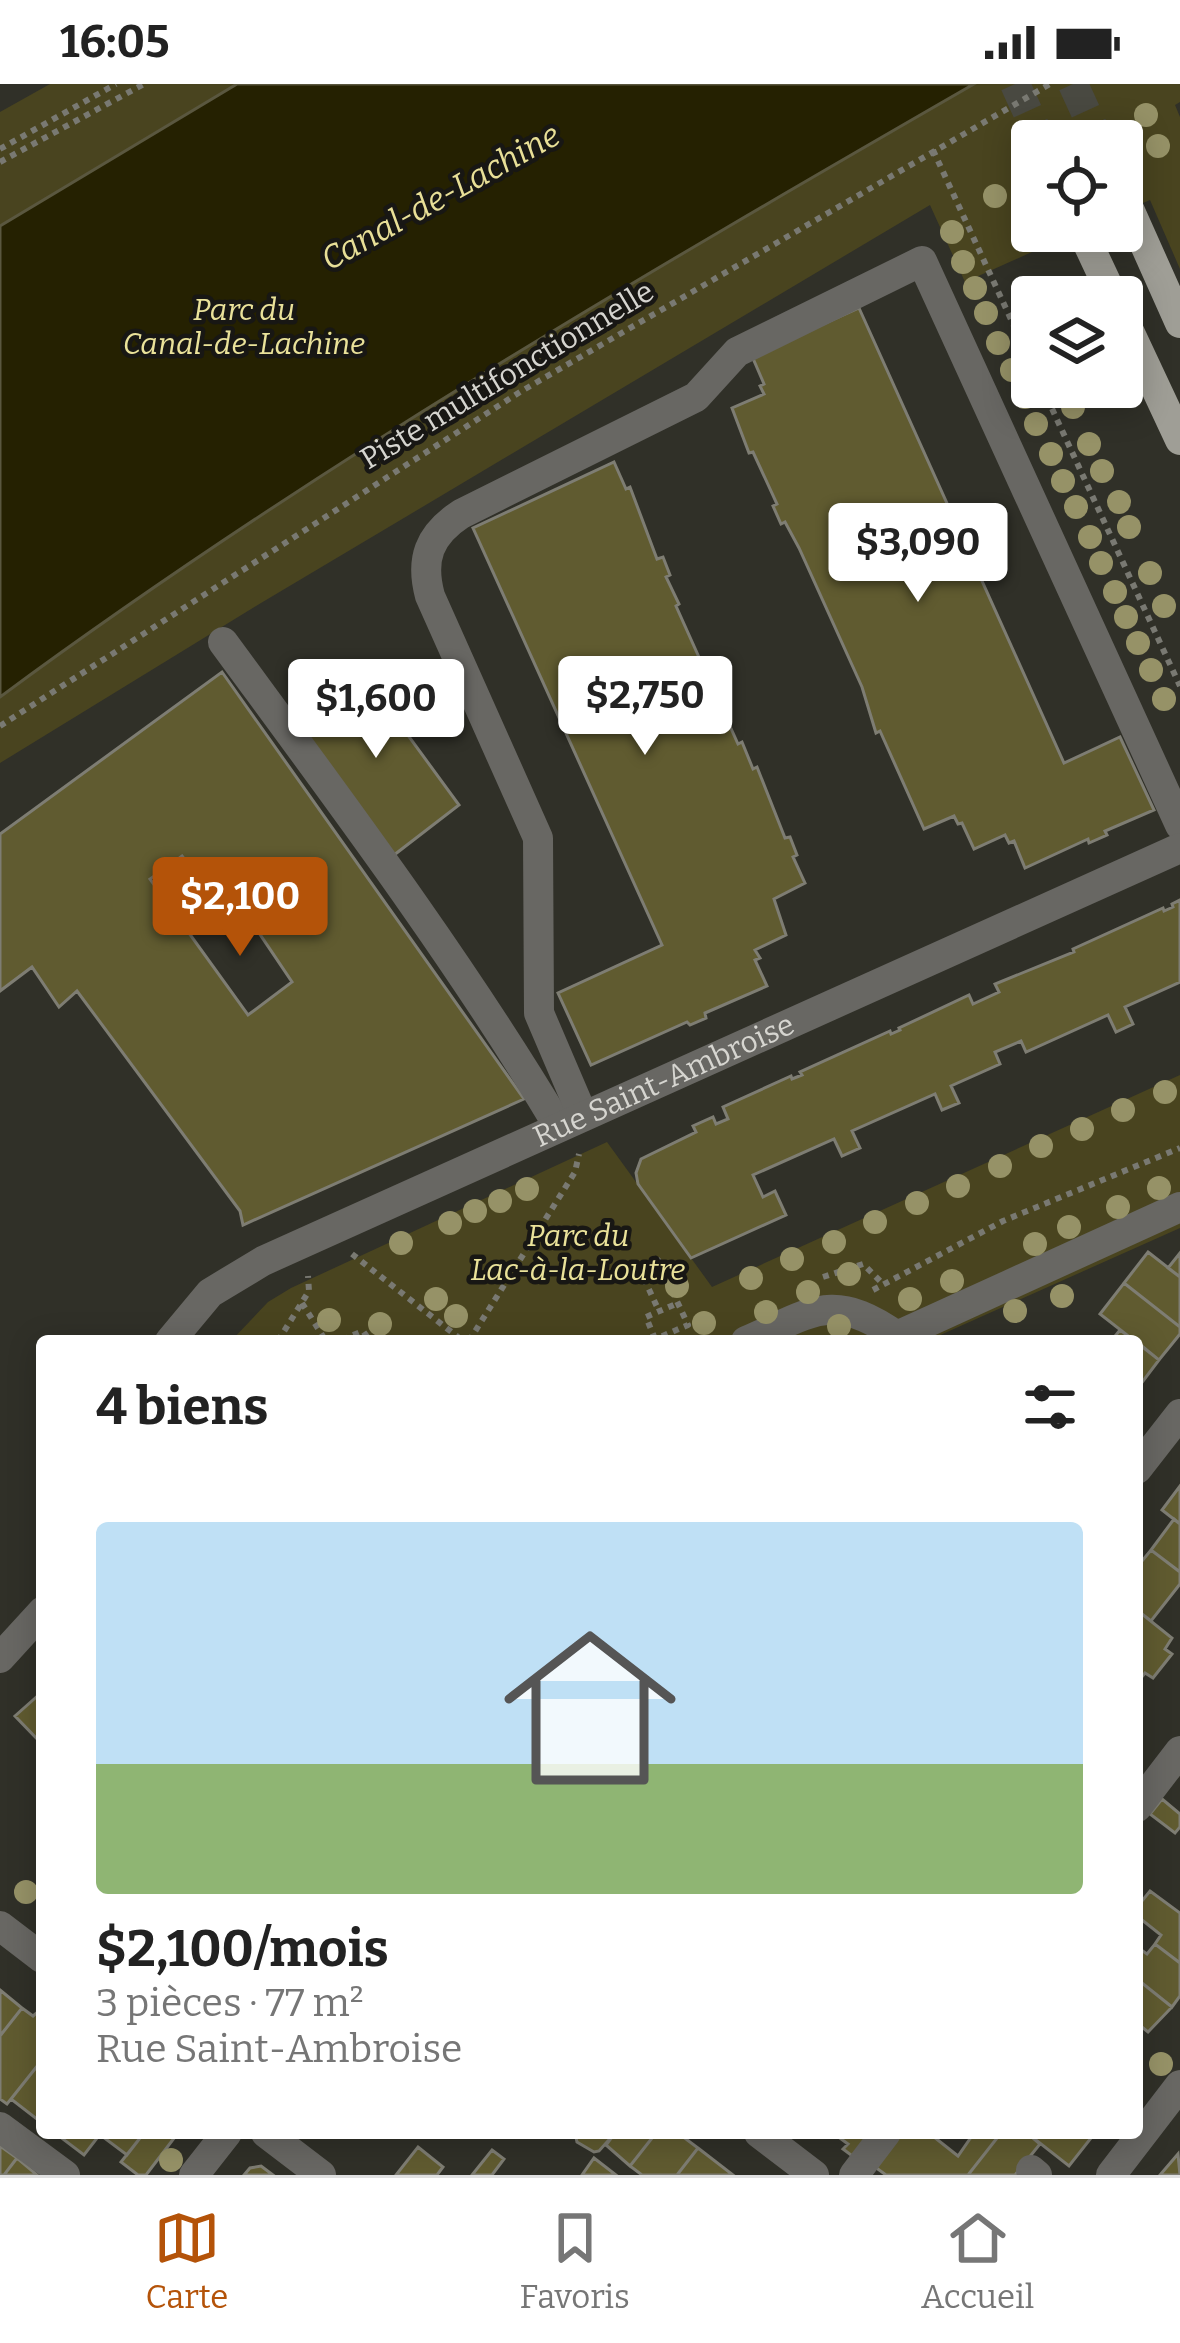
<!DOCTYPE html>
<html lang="fr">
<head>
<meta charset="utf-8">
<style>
  :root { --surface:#fff; --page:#f2f2f2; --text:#222; --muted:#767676; --line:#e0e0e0; --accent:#b45309 }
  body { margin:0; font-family:Bitter,serif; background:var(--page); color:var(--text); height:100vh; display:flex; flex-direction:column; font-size:45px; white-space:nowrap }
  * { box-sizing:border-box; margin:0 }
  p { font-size:39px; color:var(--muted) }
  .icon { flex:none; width:66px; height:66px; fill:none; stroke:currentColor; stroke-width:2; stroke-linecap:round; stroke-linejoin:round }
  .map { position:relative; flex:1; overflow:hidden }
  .drawer { position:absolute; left:36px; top:1251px; width:1107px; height:804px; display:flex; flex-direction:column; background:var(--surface); border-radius:12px; box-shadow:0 6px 30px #0003 }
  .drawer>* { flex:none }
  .controls { position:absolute; left:1011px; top:36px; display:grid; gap:24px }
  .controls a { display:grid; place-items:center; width:132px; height:132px; border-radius:12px; background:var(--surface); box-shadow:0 6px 30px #0003; font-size:60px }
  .price { position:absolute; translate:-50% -102px; padding:0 27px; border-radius:12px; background:#fff; color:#222; font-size:39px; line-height:78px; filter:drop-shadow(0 3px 6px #0008) }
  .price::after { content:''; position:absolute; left:50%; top:72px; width:36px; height:27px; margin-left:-18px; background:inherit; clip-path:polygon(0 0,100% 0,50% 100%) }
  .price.current { background:var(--accent); color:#fff }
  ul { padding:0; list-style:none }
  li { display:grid; align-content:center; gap:24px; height:636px; padding:0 60px }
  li+li { border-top:3px solid var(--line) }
  li span { display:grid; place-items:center; height:372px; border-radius:12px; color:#555 }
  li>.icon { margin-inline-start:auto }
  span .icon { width:216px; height:216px; fill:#fffc; stroke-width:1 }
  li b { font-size:51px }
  h2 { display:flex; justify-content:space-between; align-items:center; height:144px; padding:0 60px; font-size:51px }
  .status { display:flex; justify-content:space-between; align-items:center; height:84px; padding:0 60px; background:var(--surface); direction:ltr }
  .status svg { height:33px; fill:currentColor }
  .menu { display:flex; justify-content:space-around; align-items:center; height:168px; border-top:3px solid var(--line); background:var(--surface); font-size:33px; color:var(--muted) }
  .menu a { display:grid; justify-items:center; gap:6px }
  .menu .current { color:var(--accent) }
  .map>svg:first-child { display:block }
  .green { fill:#49441f }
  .water { fill:#252101; stroke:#5a573f; stroke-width:3 }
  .building { fill:#605b30; stroke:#7e7d73; stroke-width:3; fill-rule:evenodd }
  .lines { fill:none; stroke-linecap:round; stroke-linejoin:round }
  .major-tunnel { stroke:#494941; stroke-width:30; stroke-dasharray:30 15; stroke-linecap:butt }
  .path { stroke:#797972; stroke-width:6; stroke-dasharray:6 6; stroke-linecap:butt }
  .minor { stroke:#686763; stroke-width:30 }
  .major { stroke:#9f9e96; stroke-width:30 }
  .tree { fill:#969267 }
  .labels { text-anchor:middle; stroke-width:9; stroke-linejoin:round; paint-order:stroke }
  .park-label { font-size:30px; font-style:italic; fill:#eae29a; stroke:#181714 }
  .street-label { font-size:30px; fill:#d6d5d0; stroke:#181714 }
  .water-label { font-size:33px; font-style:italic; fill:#e8df97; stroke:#181714 }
</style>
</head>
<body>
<div class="status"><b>16:05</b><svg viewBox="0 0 49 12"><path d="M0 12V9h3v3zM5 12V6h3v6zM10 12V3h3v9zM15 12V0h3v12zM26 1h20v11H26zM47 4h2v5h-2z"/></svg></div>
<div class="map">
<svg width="1180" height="2091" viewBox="0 0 1180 2091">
  <rect width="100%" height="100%" fill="#303028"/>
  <path class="green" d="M50,0H1180V18L1175,21L1180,33V185L1150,116L1122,128V57H1032V147H1079L965,198L930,121L261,519L0,679V28Z
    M1180,991V1144L927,1257H231L268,1218L291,1204L607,1058L712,1203Z"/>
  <path class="water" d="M237,0H974C641,192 309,385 0,613V142Z"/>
  <path class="building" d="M859,224L1064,679L1120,653L1154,726L1105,747L1107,751L1089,759L1088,755L1025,784L1014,757L1009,759L1005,751L974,765L962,739L958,740L954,732L924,745L880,647L876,649L862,603L799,464L785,438L781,440L773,422L777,420L753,368L749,369L732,324L764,310L760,302L764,300L752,272Z
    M614,378L626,405L630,403L657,475L663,473L670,491L666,493L679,520L676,522L738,660L742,658L753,685L757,683L785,754L790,753L797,771L793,773L805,799L774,815L786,851L755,866L760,874L755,876L767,902L705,929L706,934L690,941L687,938L591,981L558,909L662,861L473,444Z
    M358,583L459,721L394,771L293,633Z
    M222,588L524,1015L243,1141L240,1127L77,907L59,923L32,883L0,907V750ZM182,772L208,806L224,797L292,898L248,931L150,795Z
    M1180,816V898L1125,923L1133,940L1116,948L1108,931L1026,968L1021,957L995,968L1000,980L951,1002L959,1019L942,1026L935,1010L852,1047L860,1064L842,1072L834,1055L753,1091L763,1113L775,1107L786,1131L691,1174L638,1100L636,1089L641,1075L696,1048L693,1042L713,1033L716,1040L728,1035L723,1023L791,992L792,995L802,991L800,988L890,947L891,950L900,946L899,944L969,911L973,920L999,908L995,900L1074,868L1073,865L1163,824L1164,827L1173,823L1172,820Z
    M1148,1168L1180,1193V1243L1124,1199Z
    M1180,1169V1193L1168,1184Z
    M1124,1199L1180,1243V1250L1159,1276L1100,1230Z
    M1120,1246L1135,1257H1111Z
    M1137,1258L1159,1276L1137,1305Z
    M1180,1402V1440L1162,1426Z
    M1174,1435L1180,1440V1488L1151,1466Z
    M1151,1466L1180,1488V1500L1151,1537L1137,1526V1483Z
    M1137,1526L1172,1554L1165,1565L1172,1570L1153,1594L1145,1589L1137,1599Z
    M42,1608V1660L15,1632Z
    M1162,1715L1180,1730V1743L1175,1749L1150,1730Z
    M1150,1807L1180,1829V1879L1155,1860L1161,1851L1137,1832V1823Z
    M1155,1860L1180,1879V1912L1172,1923L1137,1895V1863L1147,1870Z
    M1137,1895L1172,1923L1148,1948L1137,1939Z
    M0,1906L22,1924L0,1952Z
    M22,1924L33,1932L39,1927L42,1930V1976L7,2020L0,2015V1952Z
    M42,1976V2039L11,2015Z
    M55,2049H101L84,2071Z
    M106,2049H144L127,2071L103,2053Z
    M144,2049H178L146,2091H138L121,2078Z
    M575,2049H615L599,2067L594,2068L577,2058Z
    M615,2049H656L630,2082L606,2061Z
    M656,2049H678L698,2064L677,2091H642L630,2082Z
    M833,2049H874L855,2074L843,2065L848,2060Z
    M902,2049H929L958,2072L974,2049H1001L968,2091H886L875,2083Z
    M1001,2049H1027L1040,2060L1015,2091H968Z
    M1027,2049H1095L1069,2082Z
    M0,2062L17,2074L4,2091H0Z
    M418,2063L443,2083L437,2091H396Z
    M698,2064L733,2091H677Z
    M492,2066L504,2075L492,2091H472Z
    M1178,2070L1180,2091H1160Z
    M17,2074L37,2091H4Z
    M594,2074L616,2091H582Z
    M261,2082L273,2091H244L250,2084Z"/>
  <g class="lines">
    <path class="major-tunnel" d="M1015,0L1041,57
      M1073,0L1099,57"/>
    <path class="path" d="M0,65L116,0
      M933,66L1032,281
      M0,78L144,0
      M1042,303L1180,602
      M0,642L520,308L1050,0
      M352,1170L463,1257
      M823,1193L863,1180L881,1198
      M873,1206L1003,1137L1180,1064
      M302,1219L324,1254L339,1257L363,1247L370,1257
      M655,1255L646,1233L678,1219
      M278,1257L309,1207L308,1192
      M415,1257H428
      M469,1257L575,1088L579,1070
      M651,1257L688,1241L658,1176L639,1184L659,1227"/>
    <g class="minor">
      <path d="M223,558C339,716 458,874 559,1043"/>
      <path d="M583,1032L539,929L538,754L430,512C420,475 429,451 461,430L696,313L737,268L922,177L1180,741"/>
      <path id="s1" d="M170,1257L210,1209L263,1177L1180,764"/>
      <path d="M746,1257C811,1229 832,1206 897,1252L1180,1123"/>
      <path d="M1137,1385L1180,1330"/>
      <path d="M0,1574L42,1528"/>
      <path d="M1137,1723L1180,1667"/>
      <path d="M0,1842L42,1874"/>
      <path d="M0,2043L65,2091"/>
      <path d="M266,2049L321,2091"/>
      <path d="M759,2049L814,2091"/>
      <path d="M1031,2086L1037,2091"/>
      <path d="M194,2091L227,2049"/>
      <path d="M854,2091L886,2049"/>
      <path d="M1111,2091L1180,2001"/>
    </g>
    <path class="major" d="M1129,125L1180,239
      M1082,147L1113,213
      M1122,232L1180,356"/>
  </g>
  <g class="tree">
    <circle cx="1146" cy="31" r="12"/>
    <circle cx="1158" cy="62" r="12"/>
    <circle cx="995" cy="112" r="12"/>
    <circle cx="952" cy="148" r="12"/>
    <circle cx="963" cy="178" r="12"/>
    <circle cx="975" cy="204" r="12"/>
    <circle cx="986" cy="229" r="12"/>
    <circle cx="998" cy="259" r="12"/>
    <circle cx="1012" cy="286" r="12"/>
    <circle cx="1025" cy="313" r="12"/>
    <circle cx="1073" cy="323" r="12"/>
    <circle cx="1036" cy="340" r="12"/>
    <circle cx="1089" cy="360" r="12"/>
    <circle cx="1051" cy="370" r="12"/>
    <circle cx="1102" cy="387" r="12"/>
    <circle cx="1063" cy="397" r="12"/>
    <circle cx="1119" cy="418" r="12"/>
    <circle cx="1076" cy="423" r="12"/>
    <circle cx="1129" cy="443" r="12"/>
    <circle cx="1090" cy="453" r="12"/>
    <circle cx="1101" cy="479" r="12"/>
    <circle cx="1150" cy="489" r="12"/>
    <circle cx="1115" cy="508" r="12"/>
    <circle cx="1164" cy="522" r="12"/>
    <circle cx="1126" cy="533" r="12"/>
    <circle cx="1138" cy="559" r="12"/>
    <circle cx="1151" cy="586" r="12"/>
    <circle cx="1164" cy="615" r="12"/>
    <circle cx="1165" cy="1008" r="12"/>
    <circle cx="1123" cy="1026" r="12"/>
    <circle cx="1082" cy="1045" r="12"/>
    <circle cx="1041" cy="1062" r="12"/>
    <circle cx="1000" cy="1082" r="12"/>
    <circle cx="958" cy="1102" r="12"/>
    <circle cx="1159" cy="1104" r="12"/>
    <circle cx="527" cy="1105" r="12"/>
    <circle cx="500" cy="1117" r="12"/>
    <circle cx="917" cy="1119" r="12"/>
    <circle cx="1118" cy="1123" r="12"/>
    <circle cx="475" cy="1127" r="12"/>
    <circle cx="875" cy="1138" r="12"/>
    <circle cx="450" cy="1139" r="12"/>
    <circle cx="1069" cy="1143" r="12"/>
    <circle cx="834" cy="1158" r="12"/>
    <circle cx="401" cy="1159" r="12"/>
    <circle cx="1035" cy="1160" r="12"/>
    <circle cx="792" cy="1175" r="12"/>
    <circle cx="849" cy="1190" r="12"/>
    <circle cx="751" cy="1194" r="12"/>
    <circle cx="952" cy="1197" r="12"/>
    <circle cx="677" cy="1202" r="12"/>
    <circle cx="808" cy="1208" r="12"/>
    <circle cx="1062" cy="1212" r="12"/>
    <circle cx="436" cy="1215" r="12"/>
    <circle cx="910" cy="1215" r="12"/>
    <circle cx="1015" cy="1227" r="12"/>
    <circle cx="766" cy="1228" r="12"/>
    <circle cx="456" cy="1232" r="12"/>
    <circle cx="329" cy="1236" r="12"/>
    <circle cx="704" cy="1239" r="12"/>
    <circle cx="380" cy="1240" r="12"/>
    <circle cx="839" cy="1242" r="12"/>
    <circle cx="26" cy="1808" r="12"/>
    <circle cx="1161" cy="1980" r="12"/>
    <circle cx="171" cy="2076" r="12"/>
  </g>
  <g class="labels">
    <g class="park-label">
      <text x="244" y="236">Parc du<tspan x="244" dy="34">Canal-de-Lachine</tspan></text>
      <text x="578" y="1162">Parc du<tspan x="578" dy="34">Lac-à-la-Loutre</tspan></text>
    </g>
    <g class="street-label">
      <text transform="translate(507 291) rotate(-31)" y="10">Piste multifonctionnelle</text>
      <text dy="10" stroke="none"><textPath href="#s1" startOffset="564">Rue Saint-Ambroise</textPath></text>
    </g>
    <g class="water-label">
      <text transform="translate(440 112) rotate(-29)" y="12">Canal-de-Lachine</text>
    </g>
  </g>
</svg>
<div class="controls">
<a><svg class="icon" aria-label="locate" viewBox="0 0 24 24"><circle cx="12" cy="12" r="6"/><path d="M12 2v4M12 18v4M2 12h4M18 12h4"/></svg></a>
<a><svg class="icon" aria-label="layers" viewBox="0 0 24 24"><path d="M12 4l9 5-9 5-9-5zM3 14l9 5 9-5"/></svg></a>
</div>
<b class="price" style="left:918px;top:521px">$3,090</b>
<b class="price" style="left:645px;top:674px">$2,750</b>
<b class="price" style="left:376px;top:677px">$1,600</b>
<b class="price current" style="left:240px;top:875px">$2,100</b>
<section class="drawer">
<h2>4 biens<svg class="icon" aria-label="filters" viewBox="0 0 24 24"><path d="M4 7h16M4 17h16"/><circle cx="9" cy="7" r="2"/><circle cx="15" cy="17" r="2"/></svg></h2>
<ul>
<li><span style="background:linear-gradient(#bfe0f5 65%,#8fb573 0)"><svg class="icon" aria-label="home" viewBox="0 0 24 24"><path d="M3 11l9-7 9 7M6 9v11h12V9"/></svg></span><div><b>$2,100/mois</b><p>3 pièces · 77 m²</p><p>Rue Saint-Ambroise</p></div></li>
</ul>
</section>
</div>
<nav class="menu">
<a class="current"><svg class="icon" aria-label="map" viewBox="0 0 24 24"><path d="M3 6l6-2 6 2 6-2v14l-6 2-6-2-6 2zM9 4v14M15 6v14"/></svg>Carte</a>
<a><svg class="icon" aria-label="saved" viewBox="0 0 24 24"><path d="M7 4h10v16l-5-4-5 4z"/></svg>Favoris</a>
<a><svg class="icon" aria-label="home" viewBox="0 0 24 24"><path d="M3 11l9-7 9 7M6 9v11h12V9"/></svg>Accueil</a>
</nav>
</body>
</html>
